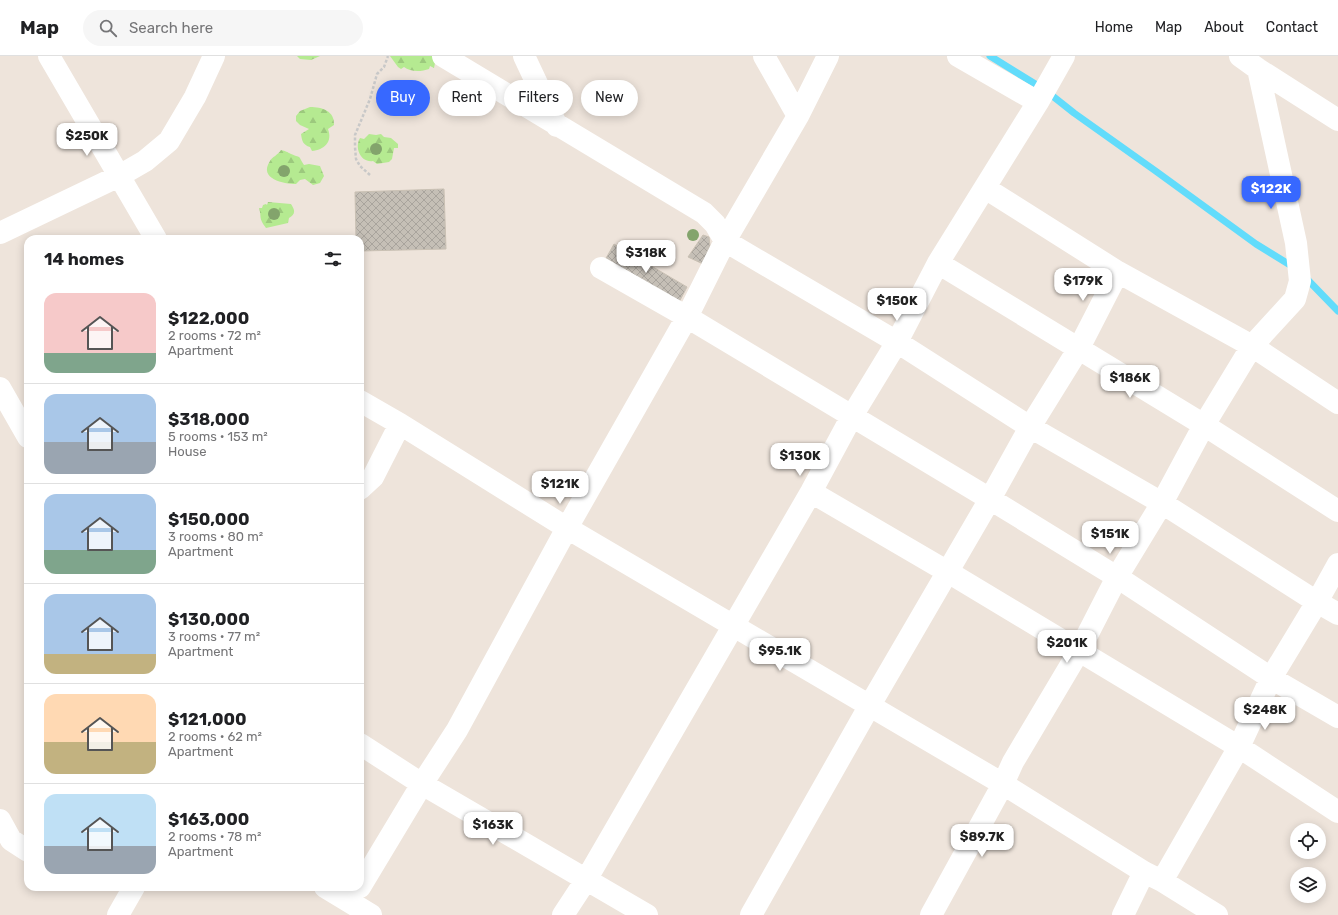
<!DOCTYPE html>
<html lang="en">
<head>
<meta charset="utf-8">
<style>
  :root { --surface:#fff; --page:#f6f6f6; --text:#202124; --muted:#757577; --line:#e0e0e0; --accent:#3768ff }
  body { margin:0; font-family:Rubik,sans-serif; background:var(--page); color:var(--text); height:100vh; display:flex; flex-direction:column; font-size:15px; white-space:nowrap }
  * { box-sizing:border-box; margin:0 }
  p { font-size:13px; color:var(--muted) }
  .icon { flex:none; width:22px; height:22px; fill:none; stroke:currentColor; stroke-width:2; stroke-linecap:round; stroke-linejoin:round }
  .map { position:relative; flex:1; overflow:hidden }
  .details { position:absolute; left:24px; top:179px; width:340px; height:656px; display:flex; flex-direction:column; background:var(--surface); border-radius:12px; box-shadow:0 2px 10px #0003 }
  .details>* { flex:none }
  .top-card { position:absolute; left:376px; top:24px; width:380px; height:36px; display:flex; gap:8px }
  .buttons { position:absolute; left:1290px; top:767px; display:grid; gap:8px }
  .buttons a { display:grid; place-items:center; width:36px; height:36px; border-radius:50%; background:var(--surface); box-shadow:0 2px 10px #0003; font-size:20px }
  .price { position:absolute; translate:-50% -34px; padding:0 9px; border-radius:8px; background:#fff; color:#222; font-size:13px; line-height:26px; filter:drop-shadow(0 1px 2px #0008) }
  .price::after { content:''; position:absolute; left:50%; top:24px; width:12px; height:9px; margin-left:-6px; background:inherit; clip-path:polygon(0 0,100% 0,50% 100%) }
  .price.on { background:var(--accent); color:#fff }
  ul { padding:0; list-style:none }
  li { display:flex; align-items:center; gap:12px; height:100px; padding:0 20px }
  li+li { border-top:1px solid var(--line) }
  li span { display:grid; place-items:center; flex:none; width:112px; height:80px; border-radius:12px; color:#555 }
  li>.icon { margin-inline-start:auto }
  span .icon { width:48px; height:48px; fill:#fffc; stroke-width:1 }
  li b { font-size:17px }
  h2 { display:flex; justify-content:space-between; align-items:center; height:48px; padding:0 20px; font-size:17px }
  .chip { padding:0 14px; border-radius:18px; background:var(--surface); box-shadow:0 2px 10px #0003; font-size:14px; line-height:36px }
  .chip.on { background:var(--accent); color:#fff }
  header { display:flex; align-items:center; gap:24px; box-sizing:border-box; height:56px; padding:0 20px; background:var(--surface); border-bottom:1px solid var(--line) }
  header strong { font-size:19px }
  nav { display:flex; gap:22px; margin-inline-start:auto; font-size:14px }
  .search { width:280px; height:36px; background:var(--page); display:flex; align-items:center; gap:10px; box-sizing:border-box; padding:0 14px; border-radius:22px; color:var(--muted); font-size:15px }
  .map>svg:first-child { display:block }
  .forest { fill:url(#forest-firs) }
  .lines { fill:none; stroke-linecap:round; stroke-linejoin:round }
  .stream { stroke:#62dcfb; stroke-width:7 }
  .building { fill:url(#building-cross-hatch); stroke:#cac1b4 }
  .path { stroke:#c8c8c8; stroke-width:2.5; stroke-dasharray:3 2; stroke-linecap:butt }
  .minor { stroke:#fff; stroke-width:22 }
  .tree { fill:#83a46c }
</style>
</head>
<body>
<header>
<strong>Map</strong>
<div class="search"><svg class="icon" aria-label="search" viewBox="0 0 24 24"><circle cx="10" cy="10" r="6"/><path d="M15 15l6 6"/></svg>Search here</div>
<nav><a>Home</a><a>Map</a><a>About</a><a>Contact</a></nav>
</header>
<div class="map">
<svg width="1338" height="859" viewBox="0 0 1338 859">
  <defs>
    <pattern id="forest-firs" width="22" height="20" patternUnits="userSpaceOnUse"><rect width="22" height="20" fill="#b5ea91"/><path d="M5 1l3.5 6h-7zM16 11l3.5 6h-7z" fill="#9cc97d"/></pattern>
    <pattern id="building-cross-hatch" width="8" height="8" patternUnits="userSpaceOnUse"><rect width="8" height="8" fill="#c5bfb6"/><path d="M0 0l8 8M0 8l8-8" fill="none" stroke="#a9a49d"/></pattern>
  </defs>
  <rect width="100%" height="100%" fill="#eee4db"/>
  <path class="forest" d="M297,0H320L311,4L300,3Z
    M390,0H434L435,7L434,12L430,10L429,13C421,16 410,16 404,11L401,13L398,11Z
    M310,51C322,51 335,55 334,69L328,73C333,86 324,94 312,95L310,91C303,89 302,85 301,78L309,73L300,69L296,65V60L300,55Z
    M369,78L376,79L381,78L384,81L391,82L398,88V92H394L392,103L389,106L377,108L373,105C361,107 354,92 360,82L364,83Z
    M281,94C286,95 287,96 291,98C303,103 297,98 304,109L309,108L320,110L324,120L320,127L313,129L305,123L300,124L296,128C284,128 258,123 270,105C272,101 278,99 281,94Z
    M268,146L291,148C295,154 296,158 289,162L288,167L266,172C258,161 262,162 259,152H262L263,149L266,148L267,149Z"/>
  <g class="lines">
    <path class="stream" d="M990,0L1045,34L1074,57L1157,116L1256,188L1295,212
      M1304,220L1338,255"/>
  </g>
  <path class="building" d="M444,133L446,193L360,195V183H356L355,136Z
    M703,179L709,181L710,190L703,208L688,201Z
    M614,188L687,231L678,248L605,204Z"/>
  <g class="lines">
    <path class="path" d="M370,119L360,110L356,103L355,91V79L370,43L377,18L384,11L388,0"/>
    <path class="minor" d="M49,0L156,183
      M443,0L704,157L715,168L725,185L897,286L1030,371L1162,447L1317,546L1338,558
      M524,0L557,70
      M764,0L798,60
      M958,0L1038,46
      M1240,0L1258,13L1338,64
      M985,132L1118,216L1252,290L1338,347
      M0,177L119,120L145,105L169,85L195,41L214,0
      M938,207L1204,369L1338,455
      M601,212L687,261L990,443L1117,521L1271,622L1338,661
      M0,332L28,381
      M360,345L400,368L567,472L1003,728L1144,816L1162,825L1217,859
      M360,433L373,421L400,368
      M811,436L948,516L1239,691L1338,756
      M360,688L422,728L647,859
      M0,764L11,784L28,795
      M1162,825L1239,691L1271,622L1317,546L1338,508
      M325,831L371,859
      M360,831L422,728L457,674L567,472L687,261L725,185L798,60L828,0
      M118,859L134,831
      M563,859L586,824L811,436L852,360L897,286L938,207L1038,46L1064,0
      M751,859L870,649L990,443L1030,371L1079,292L1118,216
      M931,859L1003,728L1013,706L1079,595L1117,521L1162,447L1204,369L1252,290L1295,243L1300,225L1296,187L1258,13
      M1123,859L1144,816"/>
  </g>
  <g class="tree">
    <circle cx="376" cy="93" r="6"/>
    <circle cx="284" cy="115" r="6"/>
    <circle cx="274" cy="158" r="6"/>
    <circle cx="693" cy="179" r="6"/>
  </g>
</svg>
<div class="buttons">
<a><svg class="icon" aria-label="locate" viewBox="0 0 24 24"><circle cx="12" cy="12" r="6"/><path d="M12 2v4M12 18v4M2 12h4M18 12h4"/></svg></a>
<a><svg class="icon" aria-label="layers" viewBox="0 0 24 24"><path d="M12 4l9 5-9 5-9-5zM3 14l9 5 9-5"/></svg></a>
</div>
<b class="price" style="left:87px;top:101px">$250K</b>
<b class="price on" style="left:1271px;top:154px">$122K</b>
<b class="price" style="left:646px;top:218px">$318K</b>
<b class="price" style="left:1083px;top:246px">$179K</b>
<b class="price" style="left:897px;top:266px">$150K</b>
<b class="price" style="left:1130px;top:343px">$186K</b>
<b class="price" style="left:800px;top:421px">$130K</b>
<b class="price" style="left:560px;top:449px">$121K</b>
<b class="price" style="left:1110px;top:499px">$151K</b>
<b class="price" style="left:1067px;top:608px">$201K</b>
<b class="price" style="left:780px;top:616px">$95.1K</b>
<b class="price" style="left:1265px;top:675px">$248K</b>
<b class="price" style="left:493px;top:790px">$163K</b>
<b class="price" style="left:982px;top:802px">$89.7K</b>
<div class="top-card">
<a class="chip on">Buy</a>
<a class="chip">Rent</a>
<a class="chip">Filters</a>
<a class="chip">New</a>
</div>
<section class="details">
<h2>14 homes<svg class="icon" aria-label="filters" viewBox="0 0 24 24"><path d="M4 7h16M4 17h16"/><circle cx="9" cy="7" r="2"/><circle cx="15" cy="17" r="2"/></svg></h2>
<ul>
<li><span style="background:linear-gradient(#f6c9c9 75%,#7fa58c 0)"><svg class="icon" aria-label="home" viewBox="0 0 24 24"><path d="M3 11l9-7 9 7M6 9v11h12V9"/></svg></span><div><b>$122,000</b><p>2 rooms · 72 m²</p><p>Apartment</p></div></li>
<li><span style="background:linear-gradient(#a9c7e8 60%,#9aa5b1 0)"><svg class="icon" aria-label="home" viewBox="0 0 24 24"><path d="M3 11l9-7 9 7M6 9v11h12V9"/></svg></span><div><b>$318,000</b><p>5 rooms · 153 m²</p><p>House</p></div></li>
<li><span style="background:linear-gradient(#a9c7e8 70%,#7fa58c 0)"><svg class="icon" aria-label="home" viewBox="0 0 24 24"><path d="M3 11l9-7 9 7M6 9v11h12V9"/></svg></span><div><b>$150,000</b><p>3 rooms · 80 m²</p><p>Apartment</p></div></li>
<li><span style="background:linear-gradient(#a9c7e8 75%,#c2b280 0)"><svg class="icon" aria-label="home" viewBox="0 0 24 24"><path d="M3 11l9-7 9 7M6 9v11h12V9"/></svg></span><div><b>$130,000</b><p>3 rooms · 77 m²</p><p>Apartment</p></div></li>
<li><span style="background:linear-gradient(#ffd9b3 60%,#c2b280 0)"><svg class="icon" aria-label="home" viewBox="0 0 24 24"><path d="M3 11l9-7 9 7M6 9v11h12V9"/></svg></span><div><b>$121,000</b><p>2 rooms · 62 m²</p><p>Apartment</p></div></li>
<li><span style="background:linear-gradient(#bfe0f5 65%,#9aa5b1 0)"><svg class="icon" aria-label="home" viewBox="0 0 24 24"><path d="M3 11l9-7 9 7M6 9v11h12V9"/></svg></span><div><b>$163,000</b><p>2 rooms · 78 m²</p><p>Apartment</p></div></li>
</ul>
</section>
</div>
</body>
</html>
